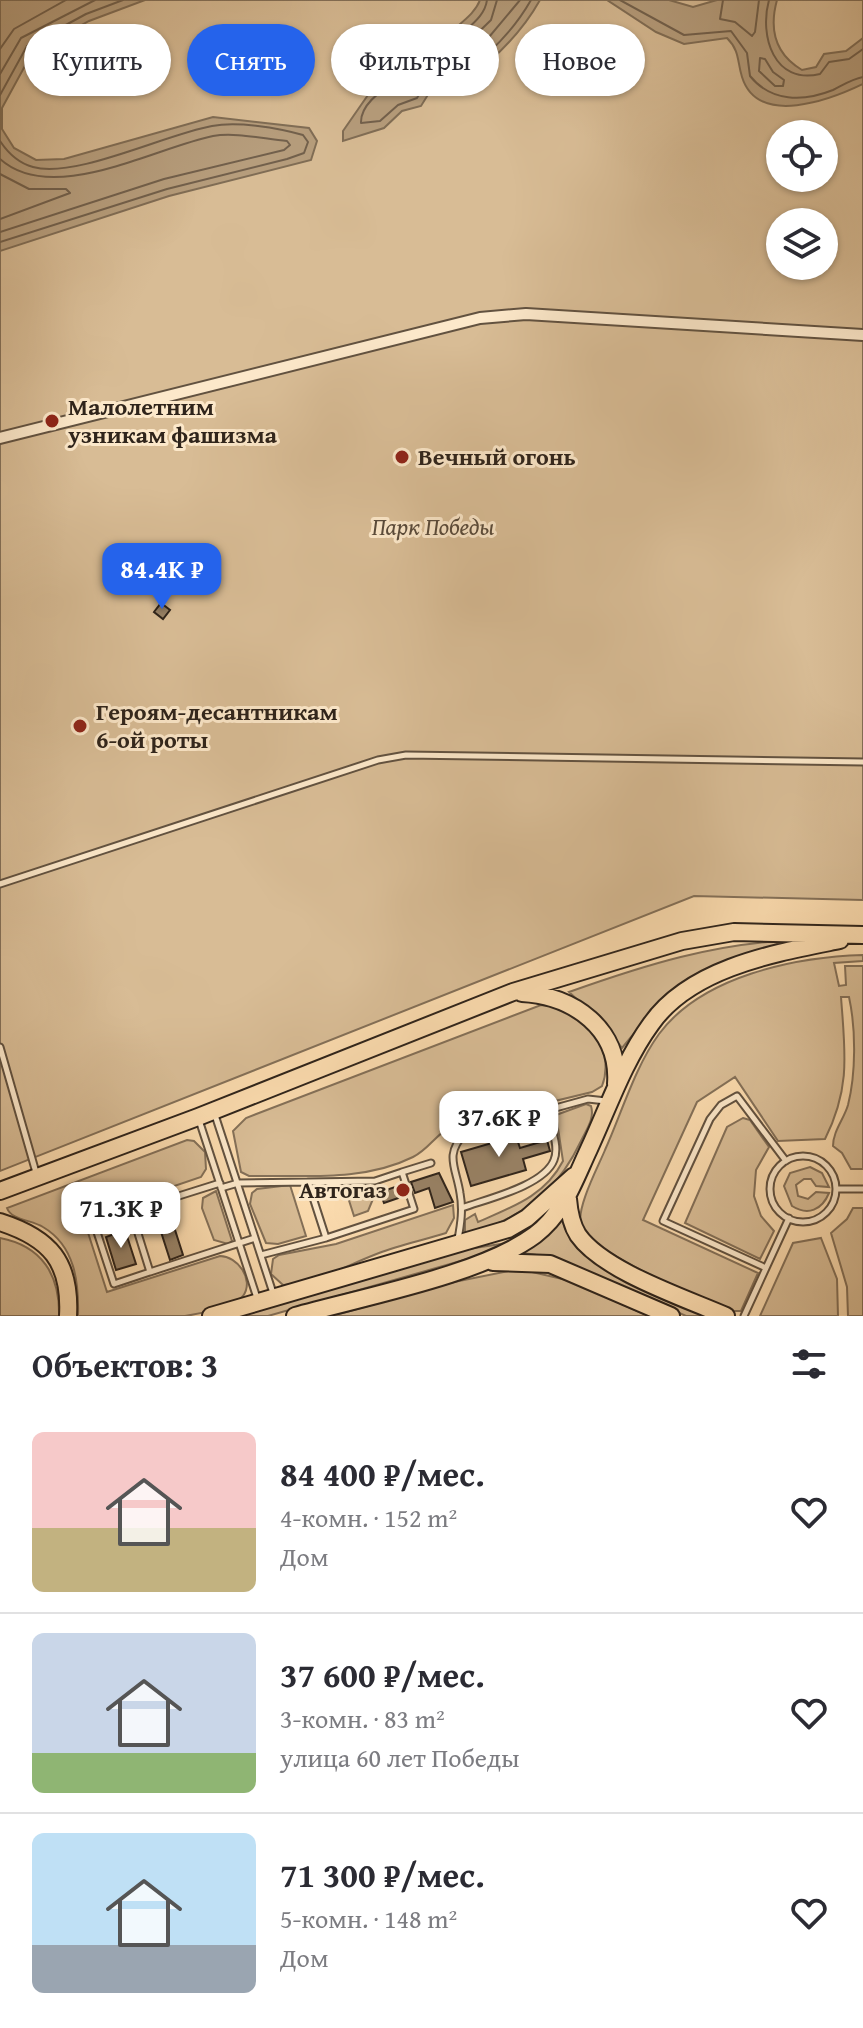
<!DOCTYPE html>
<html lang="ru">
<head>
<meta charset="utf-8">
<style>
  :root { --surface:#fff; --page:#f7f7f7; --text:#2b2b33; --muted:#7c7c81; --line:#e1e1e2; --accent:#2563eb }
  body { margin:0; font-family:"Gentium Book Plus",serif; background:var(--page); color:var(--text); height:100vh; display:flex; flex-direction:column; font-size:30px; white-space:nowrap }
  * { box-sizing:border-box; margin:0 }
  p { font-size:26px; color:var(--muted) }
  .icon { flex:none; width:44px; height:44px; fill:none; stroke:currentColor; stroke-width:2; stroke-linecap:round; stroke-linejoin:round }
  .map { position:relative; height:1316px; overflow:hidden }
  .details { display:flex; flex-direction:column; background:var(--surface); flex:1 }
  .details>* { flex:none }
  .guide { position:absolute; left:24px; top:24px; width:816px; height:72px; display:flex; gap:16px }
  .controls { position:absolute; left:766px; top:120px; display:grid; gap:16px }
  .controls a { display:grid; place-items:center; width:72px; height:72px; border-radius:50%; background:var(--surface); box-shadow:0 2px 6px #0004; font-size:40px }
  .price { position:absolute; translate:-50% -68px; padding:0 18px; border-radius:16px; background:#fff; color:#222; font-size:26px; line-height:52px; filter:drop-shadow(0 2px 4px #0008) }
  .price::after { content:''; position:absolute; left:50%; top:48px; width:24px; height:18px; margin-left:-12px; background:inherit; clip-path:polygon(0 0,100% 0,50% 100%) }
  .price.on { background:var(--accent); color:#fff }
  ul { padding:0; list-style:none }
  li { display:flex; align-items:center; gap:24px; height:200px; padding:0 32px }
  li+li { border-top:2px solid var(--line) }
  li span { display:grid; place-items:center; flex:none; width:224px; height:160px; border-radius:12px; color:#555 }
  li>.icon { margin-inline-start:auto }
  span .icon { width:96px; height:96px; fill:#fffc; stroke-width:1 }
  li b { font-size:34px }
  h2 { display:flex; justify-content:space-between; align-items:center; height:96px; padding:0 32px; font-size:34px }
  .pill { padding:0 28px; border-radius:36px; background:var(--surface); box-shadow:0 2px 6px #0004; font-size:28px; line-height:72px }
  .pill.on { background:var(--accent); color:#fff }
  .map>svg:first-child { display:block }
  .green { fill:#d8bc95; stroke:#847058; stroke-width:2; fill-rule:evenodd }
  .water { fill:#b69d7c; stroke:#806d55; stroke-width:2 }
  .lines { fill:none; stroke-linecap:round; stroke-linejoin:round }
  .shore { stroke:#72604c; stroke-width:2 }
  .building { fill:#998367; stroke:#2f241b; stroke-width:2 }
  .lane-casing { stroke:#625240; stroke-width:9 }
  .street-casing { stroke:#625240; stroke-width:14 }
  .primary-casing { stroke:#2f241b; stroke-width:20 }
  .lane { stroke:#fce8ca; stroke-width:5 }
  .street { stroke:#fce8ca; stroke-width:10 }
  .primary { stroke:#fbdbae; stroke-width:16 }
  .poi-dot { fill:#8f2418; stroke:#fce8ca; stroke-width:3 }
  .labels { text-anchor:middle; stroke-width:6; stroke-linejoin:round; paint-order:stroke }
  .poi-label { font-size:24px; font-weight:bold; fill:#2f241b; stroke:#fce8ca; text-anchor:start }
  .park-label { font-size:24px; font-style:italic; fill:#594a3a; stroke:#fce8ca }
</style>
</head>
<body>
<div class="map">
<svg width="863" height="1316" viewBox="0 0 863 1316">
  <rect width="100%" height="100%" fill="#fbdbae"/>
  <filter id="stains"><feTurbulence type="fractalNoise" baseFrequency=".0025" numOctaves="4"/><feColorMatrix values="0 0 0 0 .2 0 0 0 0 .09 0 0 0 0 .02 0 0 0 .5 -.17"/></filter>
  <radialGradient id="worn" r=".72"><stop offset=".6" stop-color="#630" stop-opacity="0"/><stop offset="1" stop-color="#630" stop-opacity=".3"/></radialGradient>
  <path class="green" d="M0,0H863V900L694,896L0,1171ZM780,134H824V178H780ZM780,222H824V266H780Z
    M796,940L749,954L664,997L622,1048L606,1026L569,992C645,965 715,943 796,940Z
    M863,955V961L834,963L839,986L846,985L845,966H863V1169H851L842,1153L833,1146C833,1131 844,1119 848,1105C856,1073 856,1029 849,997H841C845,1052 851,1087 825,1139L778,1141L735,1077L697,1102L643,1220L758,1273L741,1311H732C699,1296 592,1256 581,1224C576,1208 599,1165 605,1150C622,1112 635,1067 659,1034C702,976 795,957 863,955Z
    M541,1005C582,1006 617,1047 602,1086L592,1092L452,1126C436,1134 429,1149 413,1157C363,1182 304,1175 249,1176L241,1172L233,1131L246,1118Z
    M586,1104L591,1106C595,1119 586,1130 581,1141C561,1183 536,1207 494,1225C484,1229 474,1236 465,1232V1220L475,1214L478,1222C512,1207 545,1196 563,1161L556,1115Z
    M743,1118L750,1120L769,1147L756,1170L754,1196L761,1216L774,1231L760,1259L685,1223L727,1127Z
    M187,1140L194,1141L205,1152L206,1169L201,1177L83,1217L107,1292L220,1256C237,1256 255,1279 243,1296C234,1307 198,1314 185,1316C151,1316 113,1316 78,1316C79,1282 75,1246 43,1227C32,1220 11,1220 7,1208Z
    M810,1167L822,1173L829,1187L816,1186L811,1179H804L796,1185L798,1196L808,1199L816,1192L829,1193C822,1210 808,1216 792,1206L784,1186L790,1173Z
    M290,1185L306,1236L278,1244L266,1243L250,1204L252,1193L257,1189Z
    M355,1187L370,1193L373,1199L368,1211L354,1216L345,1188Z
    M216,1191L232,1241L228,1244L214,1240L202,1208L203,1198Z
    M453,1205L454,1218L446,1233C424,1240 400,1245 379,1253C347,1265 318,1283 283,1285L271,1274L273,1259L279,1255L336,1244Z
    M853,1208H863V1316H848L847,1287L831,1233L847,1219Z
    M561,1215L565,1229L582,1251L702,1313L701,1316H686L583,1270L550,1257L523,1253Z
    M0,1238C42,1246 60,1275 59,1316H0Z
    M821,1238L837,1279L838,1316H760L793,1243Z
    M507,1243L471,1258L268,1316H233L468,1249Z
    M519,1269L571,1281L648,1316H332L454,1282Z"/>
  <path class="water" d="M0,0H145L89,21L32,53L2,108V129L14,148L36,160L64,159L213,117L309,128L317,141L311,160L169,196L0,251Z
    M480,0H540C521,34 494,60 463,83C451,81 443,79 439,66C430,34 471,25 480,0Z
    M607,0H669L693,7L717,0H777C769,29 775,54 802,70L816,67L824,54L846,51L863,38V84C832,99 758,128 742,77C737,61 740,51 727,38L684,44L656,32Z
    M405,67L421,72L434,85L421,106L402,111L384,128L343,141V131L377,82Z"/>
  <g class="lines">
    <path class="shore" d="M487,0C484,24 453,33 445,57L453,73L462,74C490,54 514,30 531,0
      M497,0L491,20L457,53L458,62L479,49L520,0
      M620,0L684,35L731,31L747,53L750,76C771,102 803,102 833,90C843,85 852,79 863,77
      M723,0L720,19L735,22L752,36L755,32L759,0
      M769,0C759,36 774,85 820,74L829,62L849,59L863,49
      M0,49L14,29L66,0
      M760,58L765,59L773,72L784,80L783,86H775L759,71Z
      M0,74L21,38L95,0
      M404,77L417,79L424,86L417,98L398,105L380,121L361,123C360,102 387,86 404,77Z
      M0,95L27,46L86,14L123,0
      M0,141C8,153 18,163 33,167C75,179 166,134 212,126C238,121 278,128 303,135L308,142L304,153L287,159L167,189L0,242
      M0,159C52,206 154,148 213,136C235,132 264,139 287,141L290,145L284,150L164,179L0,232
      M0,174L29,189H66L70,193L0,219"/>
  </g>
  <path class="building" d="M161,603L170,610L163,619L154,612Z
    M516,1136L520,1148L547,1140L550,1151L523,1159L526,1170L471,1186L461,1152Z
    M439,1173L453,1202L435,1208L429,1188L415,1193L411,1182Z
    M401,1185L404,1196L384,1203L380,1192Z
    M168,1208L183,1255L170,1260L155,1213Z
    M125,1230L136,1264L116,1270L106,1237Z"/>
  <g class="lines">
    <defs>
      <path id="lane" d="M0,884L378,760L406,755L863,762
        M0,1047L37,1176
        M214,1112L274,1296
        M199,1120L258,1301
        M770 1189a33 33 0 1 1 66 0a33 33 0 1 1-66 0Z
        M402,1172L431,1163
        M308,1182L375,1181L402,1172L414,1209L326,1238
        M220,1183L131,1211L150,1272L255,1238
        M221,1188L238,1183L308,1182L326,1238L261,1255
        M836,1189H863
        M462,1208C486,1199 544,1186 554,1160C560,1145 550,1126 546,1111
        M131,1211L94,1223L114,1284L150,1272
        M458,1239C461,1223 463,1209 460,1193C456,1167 444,1155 465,1133L588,1099L606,1101
        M766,1268L663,1221L710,1119L721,1105L737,1096L786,1161
        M744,1316L789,1218"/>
      <path id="street" d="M0,438L480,318L526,314L863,335"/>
      <path id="primary" d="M522,993C574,996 620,1029 616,1084
        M0,1191L198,1117L513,992L682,941L734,932L863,935
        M568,1199C569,1211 571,1224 578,1235C603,1271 685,1298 726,1316
        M0,1222C50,1238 71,1262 68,1316
        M493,1262L550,1264L671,1316
        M211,1316L508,1229L527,1218L574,1176
        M295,1316C362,1297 481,1275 535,1235C564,1213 574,1181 589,1149C608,1108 624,1061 651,1024C691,967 776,953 840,940"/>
    </defs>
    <use href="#lane" class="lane-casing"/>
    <use href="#street" class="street-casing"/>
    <use href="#primary" class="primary-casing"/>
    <use href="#lane" class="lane"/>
    <use href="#street" class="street"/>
    <use href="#primary" class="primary"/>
  </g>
  <g class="poi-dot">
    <circle cx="52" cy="421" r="8"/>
    <circle cx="402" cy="457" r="8"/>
    <circle cx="80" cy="726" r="8"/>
    <circle cx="403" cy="1190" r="8"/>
  </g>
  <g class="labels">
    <g class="poi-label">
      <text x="68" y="415">Малолетним<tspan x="68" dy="28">узникам фашизма</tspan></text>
      <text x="418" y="465">Вечный огонь</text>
      <text x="96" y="720">Героям-десантникам<tspan x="96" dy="28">6-ой роты</tspan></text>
      <text x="387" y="1198" text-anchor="end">Автогаз</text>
    </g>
    <g class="park-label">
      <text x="433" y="535">Парк Победы</text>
    </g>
  </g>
  <rect width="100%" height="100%" filter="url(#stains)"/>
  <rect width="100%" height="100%" fill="url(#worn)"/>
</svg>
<div class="controls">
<a><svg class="icon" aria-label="locate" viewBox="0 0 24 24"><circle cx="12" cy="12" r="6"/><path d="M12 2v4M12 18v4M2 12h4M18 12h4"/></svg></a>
<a><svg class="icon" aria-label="layers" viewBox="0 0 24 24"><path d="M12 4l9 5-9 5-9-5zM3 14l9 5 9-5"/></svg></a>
</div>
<b class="price on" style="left:162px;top:611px">84.4K ₽</b>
<b class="price" style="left:499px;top:1159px">37.6K ₽</b>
<b class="price" style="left:121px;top:1250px">71.3K ₽</b>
<div class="guide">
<a class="pill">Купить</a>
<a class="pill on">Снять</a>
<a class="pill">Фильтры</a>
<a class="pill">Новое</a>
</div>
</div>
<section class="details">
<h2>Объектов: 3<svg class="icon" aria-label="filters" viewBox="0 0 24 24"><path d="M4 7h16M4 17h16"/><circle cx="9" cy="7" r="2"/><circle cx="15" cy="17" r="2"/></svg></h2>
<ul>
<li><span style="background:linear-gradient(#f6c9c9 60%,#c2b280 0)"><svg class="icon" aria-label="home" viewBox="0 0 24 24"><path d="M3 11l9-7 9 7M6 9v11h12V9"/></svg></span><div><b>84 400 ₽/мес.</b><p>4-комн. · 152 m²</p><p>Дом</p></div><svg class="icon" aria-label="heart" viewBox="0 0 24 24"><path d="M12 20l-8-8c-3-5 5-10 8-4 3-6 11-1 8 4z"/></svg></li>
<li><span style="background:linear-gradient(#c9d6e8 75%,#8fb573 0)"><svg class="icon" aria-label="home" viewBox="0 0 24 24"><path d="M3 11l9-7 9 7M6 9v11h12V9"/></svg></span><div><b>37 600 ₽/мес.</b><p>3-комн. · 83 m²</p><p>улица 60 лет Победы</p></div><svg class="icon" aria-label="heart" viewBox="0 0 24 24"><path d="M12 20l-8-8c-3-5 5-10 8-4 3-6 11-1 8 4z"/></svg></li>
<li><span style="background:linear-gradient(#bfe0f5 70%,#9aa5b1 0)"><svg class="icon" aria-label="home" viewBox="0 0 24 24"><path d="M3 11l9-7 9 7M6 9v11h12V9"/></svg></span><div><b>71 300 ₽/мес.</b><p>5-комн. · 148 m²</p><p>Дом</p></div><svg class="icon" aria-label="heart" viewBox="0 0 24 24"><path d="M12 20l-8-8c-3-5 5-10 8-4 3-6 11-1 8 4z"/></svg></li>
</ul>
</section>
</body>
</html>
